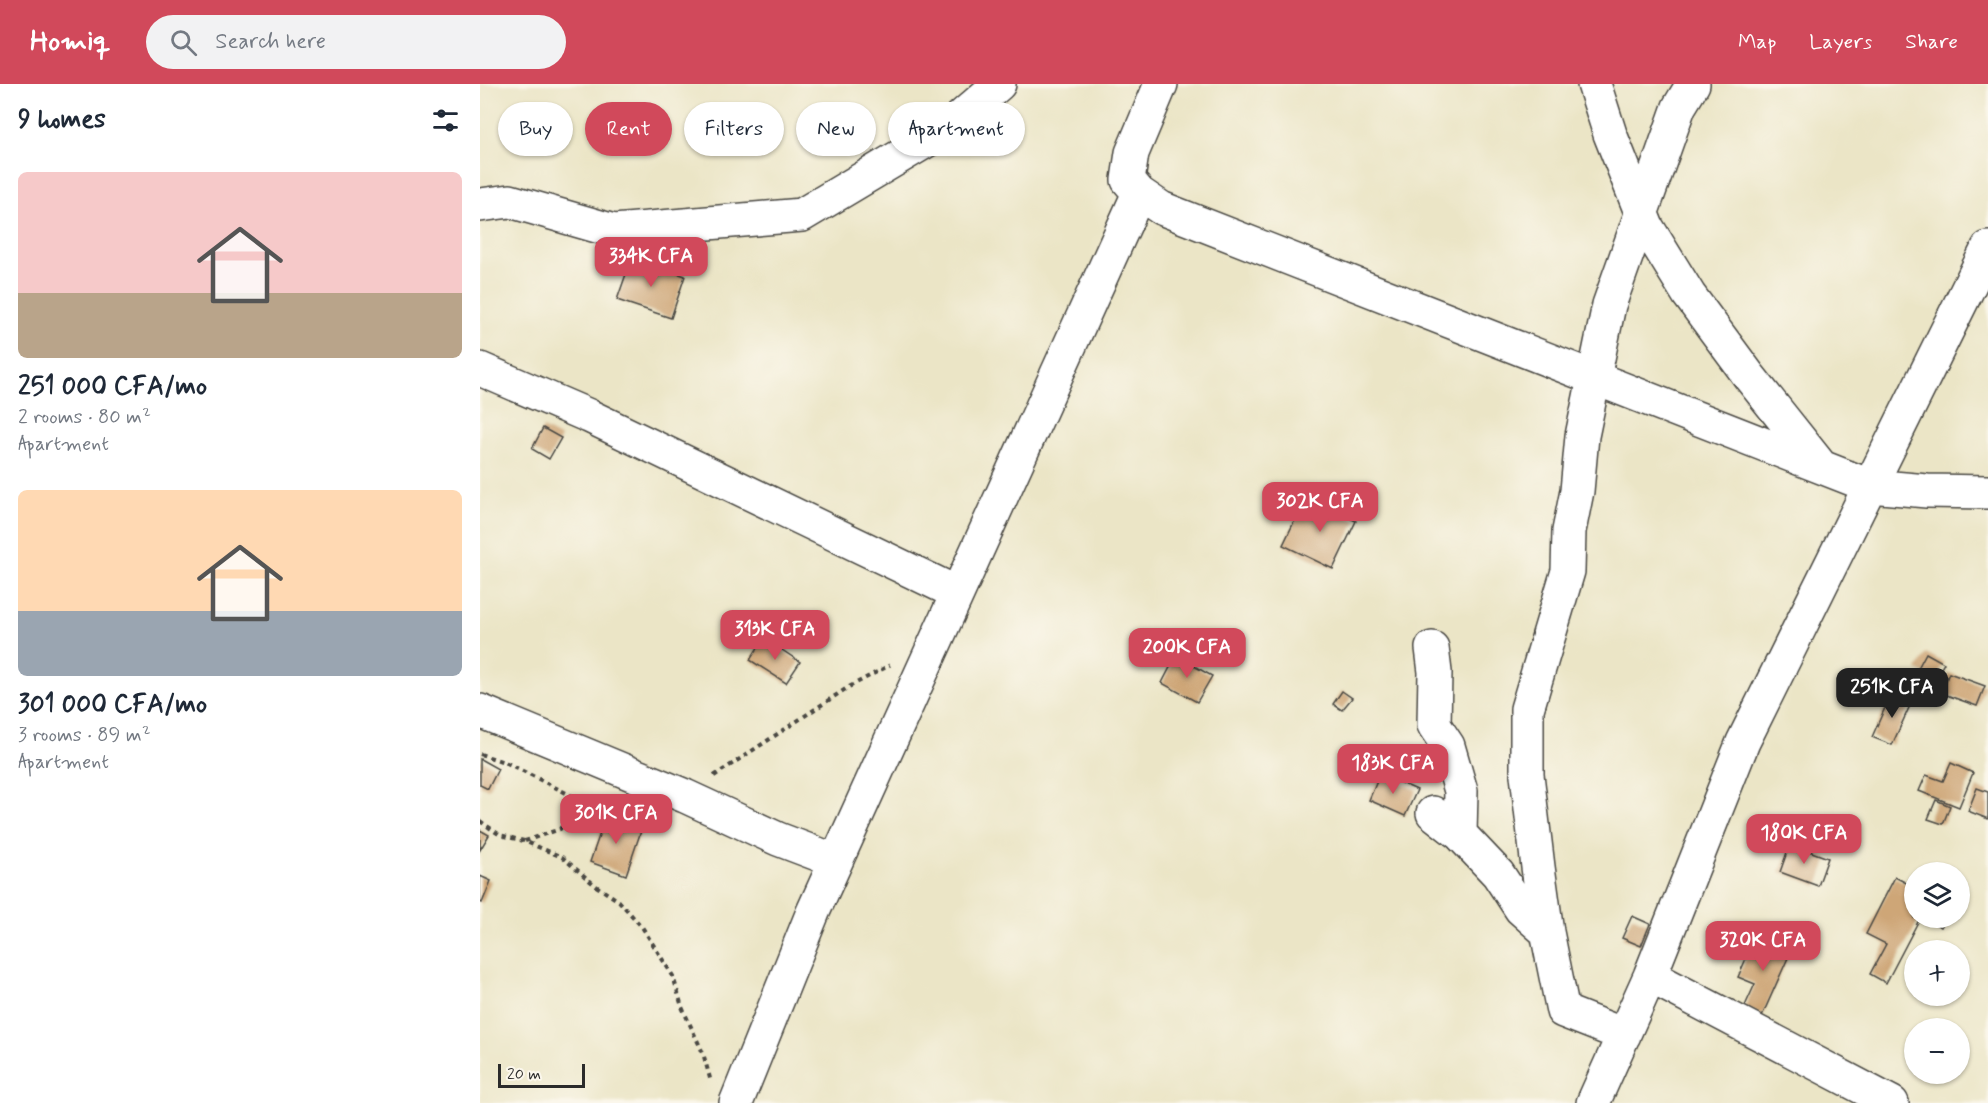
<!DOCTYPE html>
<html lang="en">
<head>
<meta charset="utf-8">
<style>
  :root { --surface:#fff; --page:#f2f2f3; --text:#1f2937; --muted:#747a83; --accent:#d1495b }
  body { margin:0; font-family:Mynerve,sans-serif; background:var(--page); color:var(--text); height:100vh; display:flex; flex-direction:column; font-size:22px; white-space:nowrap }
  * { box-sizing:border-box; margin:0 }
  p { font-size:20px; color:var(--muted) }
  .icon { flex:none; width:33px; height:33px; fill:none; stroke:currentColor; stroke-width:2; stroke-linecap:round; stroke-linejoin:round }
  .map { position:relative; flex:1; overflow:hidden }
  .drawer { display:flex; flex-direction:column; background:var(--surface); width:480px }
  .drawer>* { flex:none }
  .banner { position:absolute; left:18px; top:18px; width:570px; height:54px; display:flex; gap:12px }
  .tools { position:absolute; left:1424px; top:778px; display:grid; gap:12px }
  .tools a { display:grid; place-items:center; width:66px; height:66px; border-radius:50%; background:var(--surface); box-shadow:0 2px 4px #0004; font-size:30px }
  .scale { position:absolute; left:18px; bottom:15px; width:87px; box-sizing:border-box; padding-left:6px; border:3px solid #2b2b2b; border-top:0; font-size:16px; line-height:21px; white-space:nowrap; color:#2b2b2b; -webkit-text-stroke:4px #fbf7ec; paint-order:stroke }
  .price { position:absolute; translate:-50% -51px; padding:0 14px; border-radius:12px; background:var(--accent); color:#fff; font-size:20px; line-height:39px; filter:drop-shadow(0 2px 3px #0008) }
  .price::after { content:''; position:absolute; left:50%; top:36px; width:18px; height:14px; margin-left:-9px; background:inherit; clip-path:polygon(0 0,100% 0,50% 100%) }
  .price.current { background:#222; color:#fff }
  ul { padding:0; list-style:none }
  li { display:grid; align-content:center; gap:12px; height:318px; padding:0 18px }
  li span { display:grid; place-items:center; height:186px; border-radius:9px; color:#555 }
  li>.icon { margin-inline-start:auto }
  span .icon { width:108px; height:108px; fill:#fffc; stroke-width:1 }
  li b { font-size:26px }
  h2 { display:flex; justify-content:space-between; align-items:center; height:72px; padding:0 18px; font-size:26px }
  .chip { padding:0 21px; border-radius:27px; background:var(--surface); box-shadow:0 2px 4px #0004; font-size:21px; line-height:54px }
  .chip.current { background:var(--accent); color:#fff }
  header { display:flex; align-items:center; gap:36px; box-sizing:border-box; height:84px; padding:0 30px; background:var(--accent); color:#fff }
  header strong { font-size:28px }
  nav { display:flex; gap:33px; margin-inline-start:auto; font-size:21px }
  .search { width:420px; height:54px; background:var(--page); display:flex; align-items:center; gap:15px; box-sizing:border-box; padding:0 21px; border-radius:33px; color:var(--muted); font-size:22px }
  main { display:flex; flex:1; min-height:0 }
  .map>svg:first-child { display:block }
  .building { fill:#cea677 }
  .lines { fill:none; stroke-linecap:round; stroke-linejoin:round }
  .street-casing { stroke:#484742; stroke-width:36 }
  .path { stroke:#484742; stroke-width:4; stroke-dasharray:4.5 4.5; stroke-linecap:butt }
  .street { stroke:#fff; stroke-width:33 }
</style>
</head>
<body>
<header>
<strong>Homiq</strong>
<div class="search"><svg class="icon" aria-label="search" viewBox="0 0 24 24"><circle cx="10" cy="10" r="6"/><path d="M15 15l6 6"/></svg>Search here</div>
<nav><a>Map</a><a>Layers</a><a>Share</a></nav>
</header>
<main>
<section class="drawer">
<h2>9 homes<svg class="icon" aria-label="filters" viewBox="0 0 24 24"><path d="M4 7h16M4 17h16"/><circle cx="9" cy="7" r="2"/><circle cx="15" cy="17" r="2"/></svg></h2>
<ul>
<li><span style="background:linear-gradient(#f6c9c9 65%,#b9a48a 0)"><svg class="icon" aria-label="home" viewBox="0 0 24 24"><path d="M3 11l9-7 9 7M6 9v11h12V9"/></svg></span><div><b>251 000 CFA/mo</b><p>2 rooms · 80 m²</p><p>Apartment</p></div></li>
<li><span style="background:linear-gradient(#ffd9b3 65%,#9aa5b1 0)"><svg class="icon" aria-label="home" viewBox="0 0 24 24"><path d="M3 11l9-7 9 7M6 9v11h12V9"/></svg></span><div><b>301 000 CFA/mo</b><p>3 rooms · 89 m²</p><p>Apartment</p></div></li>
</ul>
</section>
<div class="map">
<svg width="1508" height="1019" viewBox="0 0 1508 1019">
  <rect width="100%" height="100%" fill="#fbf7ec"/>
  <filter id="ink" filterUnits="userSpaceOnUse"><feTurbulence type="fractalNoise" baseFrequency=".0167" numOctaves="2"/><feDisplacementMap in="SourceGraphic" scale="12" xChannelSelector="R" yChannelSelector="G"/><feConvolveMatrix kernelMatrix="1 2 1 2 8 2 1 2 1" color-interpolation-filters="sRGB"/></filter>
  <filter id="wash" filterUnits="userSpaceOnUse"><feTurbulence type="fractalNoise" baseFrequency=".008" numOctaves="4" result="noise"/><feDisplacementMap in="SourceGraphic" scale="24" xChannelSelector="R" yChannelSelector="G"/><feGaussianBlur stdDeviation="1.35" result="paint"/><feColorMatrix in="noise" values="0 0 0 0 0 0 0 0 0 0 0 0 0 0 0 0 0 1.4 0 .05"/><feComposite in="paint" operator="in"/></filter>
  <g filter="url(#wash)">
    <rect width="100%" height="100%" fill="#ebe5c6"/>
    <g id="blocks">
      <path class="building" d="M152,173L205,192L191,234L137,216Z
        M63,344L81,354L69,375L52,365Z
        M826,413L876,437L853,485L803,461Z
        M284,554L320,578L306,599L270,576Z
        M1446,569L1464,579L1455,595L1437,586Z
        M696,572L732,592L717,618L682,599Z
        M1469,589L1505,602L1497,622L1461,609Z
        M862,607L872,614L862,626L853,620Z
        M1412,608L1432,617L1412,661L1392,653Z
        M0,675L18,685L8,705L0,701Z
        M1471,679L1493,689L1479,723L1439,707L1446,691L1463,697Z
        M900,690L937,706L925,732L889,716Z
        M1497,704L1508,708V735L1488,727Z
        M1456,716L1470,722L1463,740L1448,735Z
        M126,732L162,744L146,791L110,778Z
        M0,746L9,751L0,766Z
        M1310,760L1348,774L1338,802L1300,788Z
        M0,792L11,797L2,819L0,818Z
        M1415,793L1434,803V834H1440L1406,899L1390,890L1406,860L1386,850Z
        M1152,832L1170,840L1161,862L1142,854Z
        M1443,834H1466L1461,843Z
        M1276,852L1311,867L1282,932L1264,924L1275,900L1258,893Z"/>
    </g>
  </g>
  <g filter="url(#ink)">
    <use href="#blocks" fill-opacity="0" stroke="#484742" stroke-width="1.5"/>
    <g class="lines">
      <defs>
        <path id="street" d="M681,0L652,69L648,96L659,109L681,124L1390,402L1447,407L1508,408
          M1114,0L1130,50L1167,143L1209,211L1269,292L1340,381
          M0,121L30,117L134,147L322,131L471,42L519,0
          M0,285L109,332L477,509
          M952,564L955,588L954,641L968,662L981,707L980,750
          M0,627L205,712L298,755L356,777
          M953,729L980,750L1018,790L1041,825L1067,848
          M1170,892L1412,1019
          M1144,951L1083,927L1067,848L1058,783L1047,691V625L1088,487L1089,447L1097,407L1102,352L1129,221L1199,23L1213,0
          M256,1019L333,828L659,109
          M1113,1019L1170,892L1263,658L1508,164"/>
      </defs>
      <use href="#street" class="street-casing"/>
      <path class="path" d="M0,670L27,679L100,716L144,722
        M234,692L367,604L410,581
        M0,737L20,751L44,757L82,773L116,802L139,817L162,843L193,892L202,923L223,969L231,998
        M45,757L80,745L100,716"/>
      <use href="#street" class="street"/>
    </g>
  </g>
</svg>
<div class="tools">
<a><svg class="icon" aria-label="layers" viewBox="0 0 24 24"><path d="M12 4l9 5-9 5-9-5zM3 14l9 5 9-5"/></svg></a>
<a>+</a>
<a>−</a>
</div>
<div class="scale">20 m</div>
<b class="price" style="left:171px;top:204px">334K CFA</b>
<b class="price" style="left:840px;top:449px">302K CFA</b>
<b class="price" style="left:295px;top:577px">313K CFA</b>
<b class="price" style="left:707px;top:595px">200K CFA</b>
<b class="price current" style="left:1412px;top:635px">251K CFA</b>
<b class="price" style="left:913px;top:711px">183K CFA</b>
<b class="price" style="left:136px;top:761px">301K CFA</b>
<b class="price" style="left:1324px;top:781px">180K CFA</b>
<b class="price" style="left:1283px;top:888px">320K CFA</b>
<div class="banner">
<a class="chip">Buy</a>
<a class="chip current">Rent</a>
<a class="chip">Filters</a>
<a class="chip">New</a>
<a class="chip">Apartment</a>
</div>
</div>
</main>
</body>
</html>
